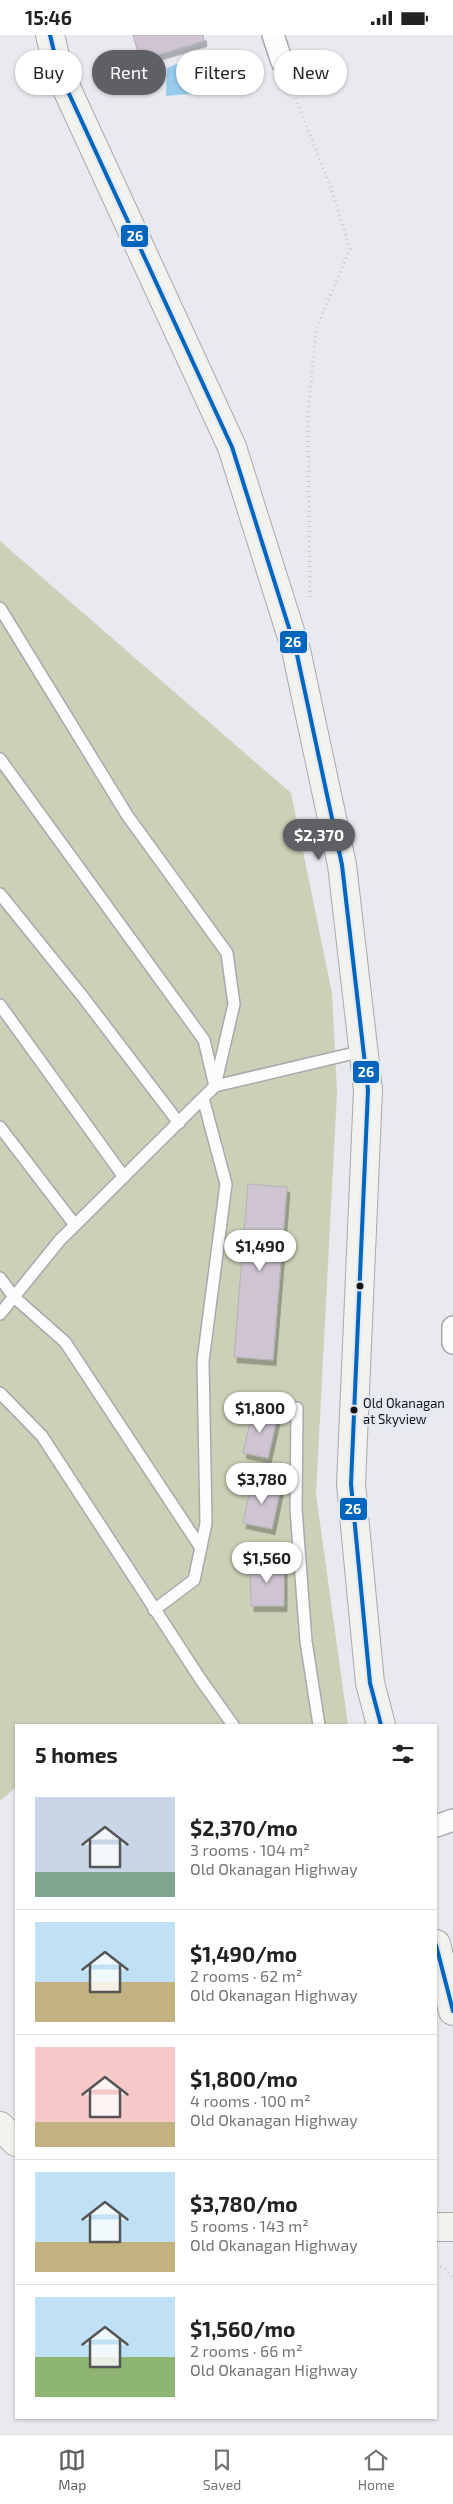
<!DOCTYPE html>
<html lang="en">
<head>
<meta charset="utf-8">
<style>
  :root { --surface:#fff; --page:#f6f6f6; --text:#222; --muted:#767676; --line:#e0e0e0; --accent:#5e6064 }
  body { margin:0; font-family:"Exo 2",sans-serif; background:var(--page); color:var(--text); height:100vh; display:flex; flex-direction:column; font-size:19px; white-space:nowrap }
  * { box-sizing:border-box; margin:0 }
  p { font-size:16px; color:var(--muted) }
  .icon { flex:none; width:28px; height:28px; fill:none; stroke:currentColor; stroke-width:2; stroke-linecap:round; stroke-linejoin:round }
  .map { position:relative; flex:1; overflow:hidden }
  .panel { position:absolute; left:15px; top:1689px; width:422px; height:695px; display:flex; flex-direction:column; background:var(--surface); border-radius:0px; box-shadow:0 1px 4px #0004 }
  .panel>* { flex:none }
  .banner { position:absolute; left:15px; top:15px; width:424px; height:45px; display:flex; gap:10px }
  .price { position:absolute; translate:-50% -42px; padding:0 11px; border-radius:18px; background:#fff; color:#222; font-size:16px; line-height:32px; filter:drop-shadow(0 1px 2px #0008) }
  .price::after { content:''; position:absolute; left:50%; top:30px; width:15px; height:11px; margin-left:-8px; background:inherit; clip-path:polygon(0 0,100% 0,50% 100%) }
  .price.current { background:var(--accent); color:#fff }
  ul { padding:0; list-style:none }
  li { display:flex; align-items:center; gap:15px; height:125px; padding:0 20px }
  li+li { border-top:1px solid var(--line) }
  li span { display:grid; place-items:center; flex:none; width:140px; height:100px; border-radius:0px; color:#555 }
  li>.icon { margin-inline-start:auto }
  span .icon { width:60px; height:60px; fill:#fffc; stroke-width:1 }
  li b { font-size:21px }
  h2 { display:flex; justify-content:space-between; align-items:center; height:60px; padding:0 20px; font-size:21px }
  .pill { padding:0 18px; border-radius:22px; background:var(--surface); box-shadow:0 1px 4px #0004; font-size:18px; line-height:45px }
  .pill.current { background:var(--accent); color:#fff }
  .status { display:flex; justify-content:space-between; align-items:center; height:35px; padding:0 25px; background:var(--surface); direction:ltr }
  .status svg { height:14px; fill:currentColor }
  .tabs { display:flex; justify-content:space-around; align-items:center; height:70px; border-top:1px solid var(--line); background:var(--surface); font-size:14px; color:var(--muted) }
  .tabs a { display:grid; justify-items:center; gap:2px }
  .tabs .current { color:var(--accent) }
  .map>svg:first-child { display:block }
  .green { fill:#cbd1b6 }
  .water { fill:#98cbed }
  .building { fill:#cfc5d2; stroke:#b3b2b6; filter:url(#shadow) }
  .lines { fill:none; stroke-linecap:round; stroke-linejoin:round }
  .lane-casing { stroke:#a7a9ad; stroke-width:14 }
  .street-casing { stroke:#a7a9ad; stroke-width:24 }
  .secondary-casing { stroke:#a7a9ad; stroke-width:30 }
  .path { stroke:#c8c9cb; stroke-width:3; stroke-dasharray:1 4; stroke-linecap:butt }
  .lane { stroke:#fcfcfd; stroke-width:11 }
  .street { stroke:#fcfcfd; stroke-width:21 }
  .secondary { stroke:#f2f2ef; stroke-width:28 }
  .bus-1-casing { stroke:#e5e9f3; stroke-width:8 }
  .bus-1 { stroke:#0065bd; stroke-width:4 }
  .bus-dot { fill:#141518; stroke:#e5e9f3; stroke-width:2 }
  .labels { text-anchor:middle; stroke-width:4; stroke-linejoin:round; paint-order:stroke }
  .bus-label { font-size:13px; fill:#141518; stroke:#e5e9f3; text-anchor:start }
  .line-badge { stroke:#e5e9f3; stroke-width:2 }
  .badge-label { font-size:14px; text-anchor:middle; font-weight:bold; fill:#fff }
</style>
</head>
<body>
<div class="status"><b>15:46</b><svg viewBox="0 0 49 12"><path d="M0 12V9h3v3zM5 12V6h3v6zM10 12V3h3v9zM15 12V0h3v12zM26 1h20v11H26zM47 4h2v5h-2z"/></svg></div>
<div class="map">
<svg width="453" height="2399" viewBox="0 0 453 2399">
  <defs>
    <filter id="shadow"><feDropShadow dx="3" dy="5.5" stdDeviation="0" flood-color="#0004"/></filter>
  </defs>
  <rect width="100%" height="100%" fill="#e8eaf0"/>
  <path class="green" d="M0,506L291,758L332,958L337,1057L316,1459L348,1690H16V1752L0,1766Z"/>
  <path class="water" d="M189,24L218,32L216,48L202,58L166,61L167,33Z"/>
  <path class="building" d="M133,0H203L204,6L140,25Z
    M248,1149L287,1152L273,1325L234,1322Z
    M253,1374L278,1379L268,1423L243,1418Z
    M252,1445L281,1451L272,1494L243,1488Z
    M250,1527H284V1571H251Z"/>
  <g class="lines">
    <defs>
      <path id="lane" d="M0,573L127,780L227,918L234,969L215,1051
        M0,724L204,1005L214,1047
        M0,859L83,962L179,1088
        M0,970L124,1142
        M0,1092L75,1190
        M0,1243L14,1262L65,1307L201,1513
        M0,1279L60,1205L215,1051L363,1016
        M0,1358L42,1401L201,1645L233,1690
        M297,1373L296,1474L306,1606L319,1690
        M154,1575L194,1545L206,1488L203,1326L226,1149L203,1063"/>
      <path id="street" d="M273,0L282,27
        M453,1292V1308
        M436,1791L453,1785"/>
      <path id="secondary" d="M50,0L59,37L232,412L296,615L342,830L368,1055L351,1449L370,1648L381,1690
        M436,1909L453,1976
        M0,2091L16,2107
        M436,2192H453"/>
    </defs>
    <use href="#lane" class="lane-casing"/>
    <use href="#street" class="street-casing"/>
    <use href="#secondary" class="secondary-casing"/>
    <path class="path" d="M290,49L331,153L350,214L316,294L308,377L310,562
      M436,2230L445,2233L452,2243"/>
    <use href="#lane" class="lane"/>
    <use href="#street" class="street"/>
    <use href="#secondary" class="secondary"/>
    <defs>
      <path id="bus-1" d="M50,0L59,37L232,412L296,615L342,830L368,1055L351,1449L370,1648L381,1690
        M436,1910L453,1976"/>
    </defs>
    <use href="#bus-1" class="bus-1-casing"/>
    <use href="#bus-1" class="bus-1"/>
  </g>
  <g class="bus-dot">
    <circle cx="360" cy="1251" r="4.5"/>
    <circle cx="354" cy="1375" r="4.5"/>
  </g>
  <g class="labels">
    <g class="bus-label">
      <text x="363" y="1373">Old Okanagan<tspan x="363" dy="16">at Skyview</tspan></text>
    </g>
  </g>
  <g class="line-badge">
    <rect x="120" y="189" width="29" height="24" rx="5" fill="#0065bd"/>
    <rect x="279" y="595" width="29" height="24" rx="5" fill="#0065bd"/>
    <rect x="352" y="1025" width="28" height="24" rx="5" fill="#0065bd"/>
    <rect x="339" y="1462" width="29" height="24" rx="5" fill="#0065bd"/>
  </g>
  <g class="badge-label">
    <text x="135" y="206">26</text>
    <text x="293" y="612">26</text>
    <text x="366" y="1042">26</text>
    <text x="353" y="1479">26</text>
  </g>
</svg>
<b class="price current" style="left:319px;top:826px">$2,370</b>
<b class="price" style="left:260px;top:1237px">$1,490</b>
<b class="price" style="left:260px;top:1399px">$1,800</b>
<b class="price" style="left:262px;top:1470px">$3,780</b>
<b class="price" style="left:267px;top:1549px">$1,560</b>
<div class="banner">
<a class="pill">Buy</a>
<a class="pill current">Rent</a>
<a class="pill">Filters</a>
<a class="pill">New</a>
</div>
<section class="panel">
<h2>5 homes<svg class="icon" aria-label="filters" viewBox="0 0 24 24"><path d="M4 7h16M4 17h16"/><circle cx="9" cy="7" r="2"/><circle cx="15" cy="17" r="2"/></svg></h2>
<ul>
<li><span style="background:linear-gradient(#c9d6e8 75%,#7fa58c 0)"><svg class="icon" aria-label="home" viewBox="0 0 24 24"><path d="M3 11l9-7 9 7M6 9v11h12V9"/></svg></span><div><b>$2,370/mo</b><p>3 rooms · 104 m²</p><p>Old Okanagan Highway</p></div></li>
<li><span style="background:linear-gradient(#bfe0f5 60%,#c2b280 0)"><svg class="icon" aria-label="home" viewBox="0 0 24 24"><path d="M3 11l9-7 9 7M6 9v11h12V9"/></svg></span><div><b>$1,490/mo</b><p>2 rooms · 62 m²</p><p>Old Okanagan Highway</p></div></li>
<li><span style="background:linear-gradient(#f6c9c9 75%,#c2b280 0)"><svg class="icon" aria-label="home" viewBox="0 0 24 24"><path d="M3 11l9-7 9 7M6 9v11h12V9"/></svg></span><div><b>$1,800/mo</b><p>4 rooms · 100 m²</p><p>Old Okanagan Highway</p></div></li>
<li><span style="background:linear-gradient(#bfe0f5 70%,#c2b280 0)"><svg class="icon" aria-label="home" viewBox="0 0 24 24"><path d="M3 11l9-7 9 7M6 9v11h12V9"/></svg></span><div><b>$3,780/mo</b><p>5 rooms · 143 m²</p><p>Old Okanagan Highway</p></div></li>
<li><span style="background:linear-gradient(#bfe0f5 60%,#8fb573 0)"><svg class="icon" aria-label="home" viewBox="0 0 24 24"><path d="M3 11l9-7 9 7M6 9v11h12V9"/></svg></span><div><b>$1,560/mo</b><p>2 rooms · 66 m²</p><p>Old Okanagan Highway</p></div></li>
</ul>
</section>
</div>
<nav class="tabs">
<a class="current"><svg class="icon" aria-label="map" viewBox="0 0 24 24"><path d="M3 6l6-2 6 2 6-2v14l-6 2-6-2-6 2zM9 4v14M15 6v14"/></svg>Map</a>
<a><svg class="icon" aria-label="saved" viewBox="0 0 24 24"><path d="M7 4h10v16l-5-4-5 4z"/></svg>Saved</a>
<a><svg class="icon" aria-label="home" viewBox="0 0 24 24"><path d="M3 11l9-7 9 7M6 9v11h12V9"/></svg>Home</a>
</nav>
</body>
</html>
